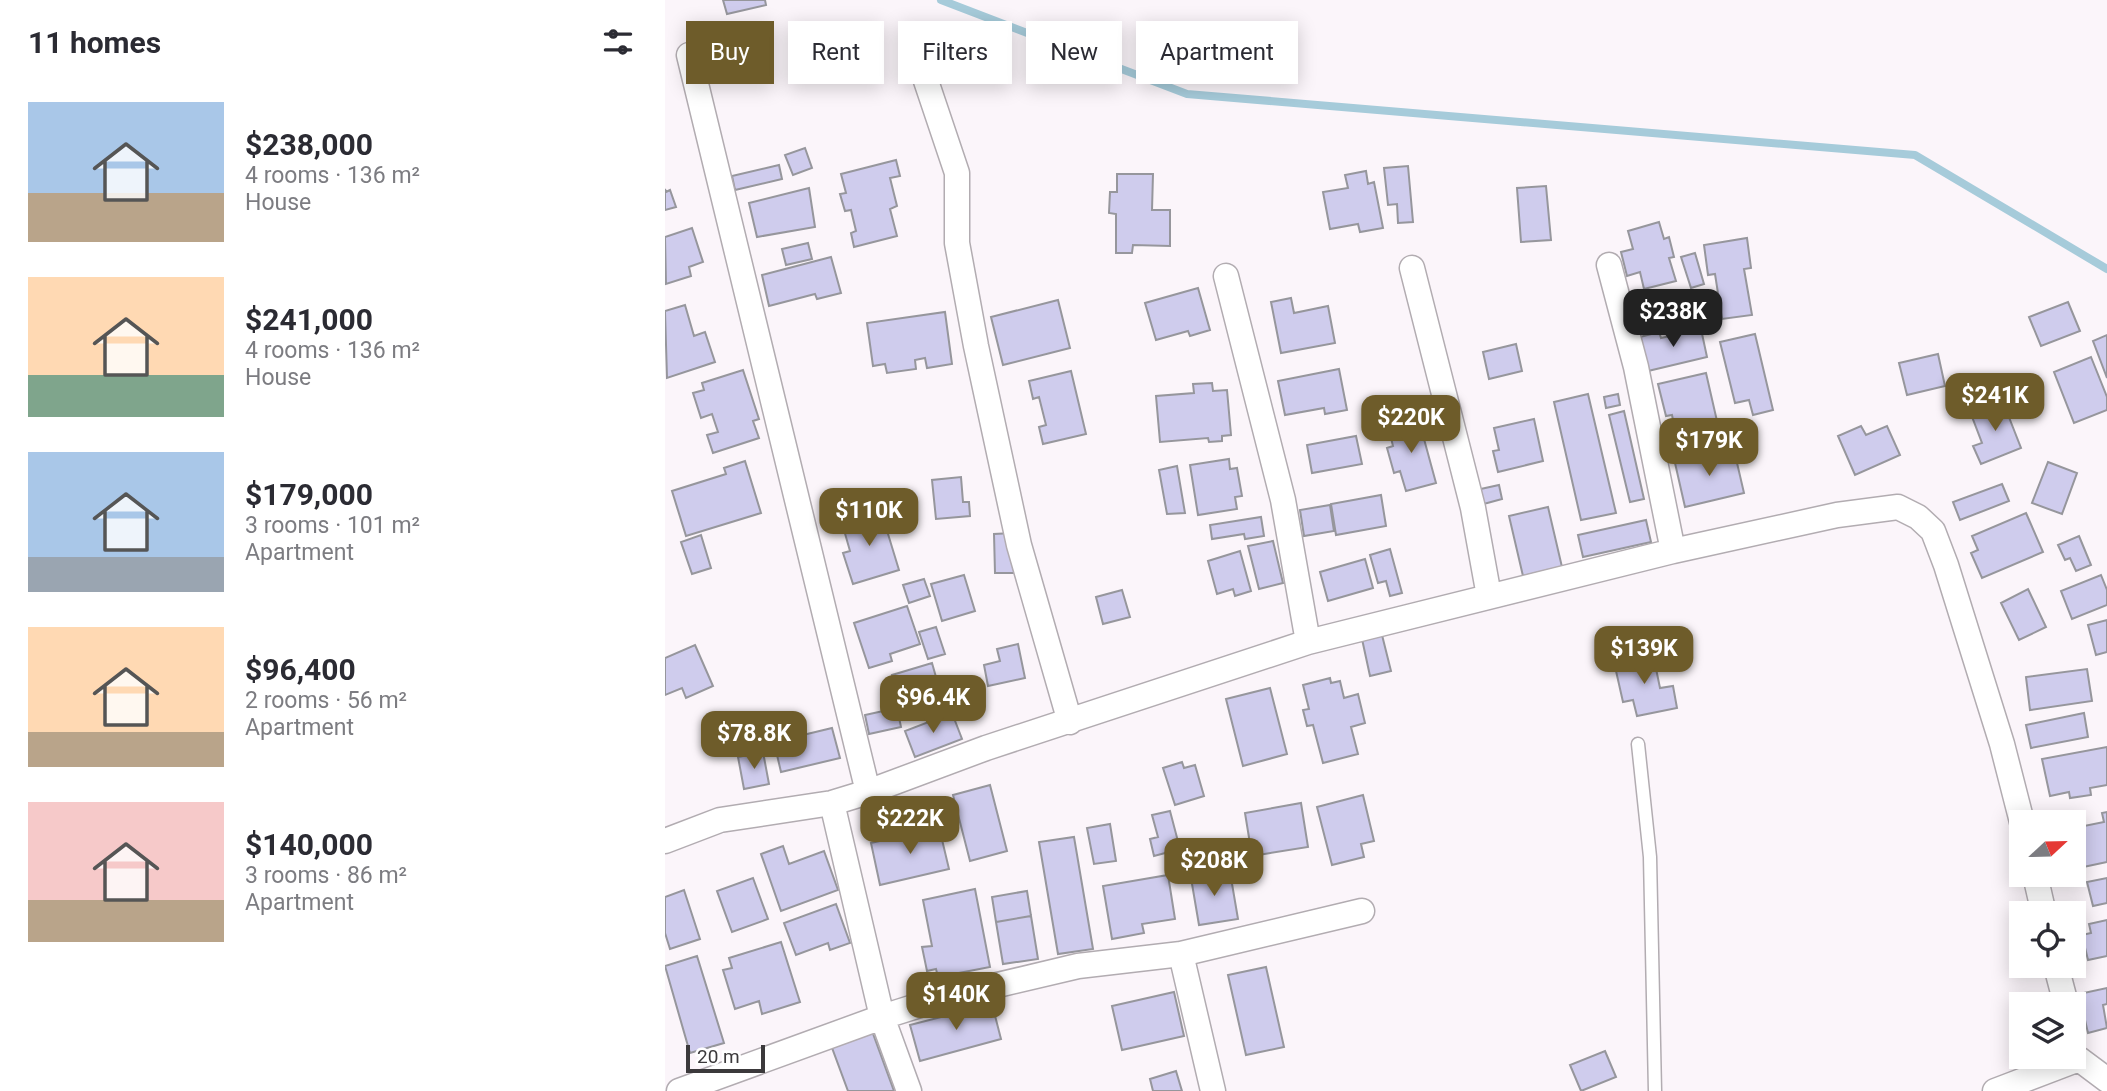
<!DOCTYPE html>
<html lang="en">
<head>
<meta charset="utf-8">
<style>
  :root { --surface:#fff; --page:#f2f2f3; --text:#2b2b33; --muted:#7c7c81; --accent:#6e5c2a }
  body { margin:0; font-family:Roboto,sans-serif; background:var(--page); color:var(--text); height:100vh; display:flex; flex-direction:column; font-size:26px; white-space:nowrap }
  * { box-sizing:border-box; margin:0 }
  p { font-size:23px; color:var(--muted) }
  .icon { flex:none; width:38px; height:38px; fill:none; stroke:currentColor; stroke-width:2; stroke-linecap:round; stroke-linejoin:round }
  .map { position:relative; flex:1; overflow:hidden }
  .side { display:flex; flex-direction:column; background:var(--surface); width:665px }
  .side>* { flex:none }
  .top-card { position:absolute; left:21px; top:21px; width:665px; height:63px; display:flex; gap:14px }
  .needle { width:46px; rotate:68deg }
  .buttons { position:absolute; left:1344px; top:810px; display:grid; gap:14px }
  .buttons a { display:grid; place-items:center; width:77px; height:77px; border-radius:0px; background:var(--surface); box-shadow:0 4px 18px #0003; font-size:35px }
  .scale { position:absolute; left:21px; bottom:18px; width:79px; box-sizing:border-box; padding-left:7px; border:4px solid #3b393b; border-top:0; font-size:19px; line-height:24px; white-space:nowrap; color:#3b393b; -webkit-text-stroke:5px #fff; paint-order:stroke }
  .price { position:absolute; translate:-50% -60px; padding:0 16px; border-radius:14px; background:var(--accent); color:#fff; font-size:23px; line-height:46px; filter:drop-shadow(0 2px 4px #0008) }
  .price::after { content:''; position:absolute; left:50%; top:42px; width:21px; height:16px; margin-left:-10px; background:inherit; clip-path:polygon(0 0,100% 0,50% 100%) }
  .price.on { background:#222; color:#fff }
  ul { padding:0; list-style:none }
  li { display:flex; align-items:center; gap:21px; height:175px; padding:0 28px }
  li span { display:grid; place-items:center; flex:none; width:196px; height:140px; border-radius:0px; color:#555 }
  li>.icon { margin-inline-start:auto }
  span .icon { width:84px; height:84px; fill:#fffc; stroke-width:1 }
  li b { font-size:30px }
  h2 { display:flex; justify-content:space-between; align-items:center; height:84px; padding:0 28px; font-size:30px }
  .pill { padding:0 24px; border-radius:0px; background:var(--surface); box-shadow:0 4px 18px #0003; font-size:24px; line-height:63px }
  .pill.on { background:var(--accent); color:#fff }
  main { display:flex; flex:1; min-height:0 }
  .map>svg:first-child { display:block }
  .lines { fill:none; stroke-linecap:round; stroke-linejoin:round }
  .stream { stroke:#a6cbda; stroke-width:8 }
  .building { fill:#cfcced; stroke:#96969c; stroke-width:2 }
  .service-casing { stroke:#b2acb1; stroke-width:15 }
  .minor-casing { stroke:#b2acb1; stroke-width:27 }
  .service { stroke:#fff; stroke-width:12 }
  .minor { stroke:#fff; stroke-width:24 }
</style>
</head>
<body>
<main>
<section class="side">
<h2>11 homes<svg class="icon" aria-label="filters" viewBox="0 0 24 24"><path d="M4 7h16M4 17h16"/><circle cx="9" cy="7" r="2"/><circle cx="15" cy="17" r="2"/></svg></h2>
<ul>
<li><span style="background:linear-gradient(#a9c7e8 65%,#b9a48a 0)"><svg class="icon" aria-label="home" viewBox="0 0 24 24"><path d="M3 11l9-7 9 7M6 9v11h12V9"/></svg></span><div><b>$238,000</b><p>4 rooms · 136 m²</p><p>House</p></div></li>
<li><span style="background:linear-gradient(#ffd9b3 70%,#7fa58c 0)"><svg class="icon" aria-label="home" viewBox="0 0 24 24"><path d="M3 11l9-7 9 7M6 9v11h12V9"/></svg></span><div><b>$241,000</b><p>4 rooms · 136 m²</p><p>House</p></div></li>
<li><span style="background:linear-gradient(#a9c7e8 75%,#9aa5b1 0)"><svg class="icon" aria-label="home" viewBox="0 0 24 24"><path d="M3 11l9-7 9 7M6 9v11h12V9"/></svg></span><div><b>$179,000</b><p>3 rooms · 101 m²</p><p>Apartment</p></div></li>
<li><span style="background:linear-gradient(#ffd9b3 75%,#b9a48a 0)"><svg class="icon" aria-label="home" viewBox="0 0 24 24"><path d="M3 11l9-7 9 7M6 9v11h12V9"/></svg></span><div><b>$96,400</b><p>2 rooms · 56 m²</p><p>Apartment</p></div></li>
<li><span style="background:linear-gradient(#f6c9c9 70%,#b9a48a 0)"><svg class="icon" aria-label="home" viewBox="0 0 24 24"><path d="M3 11l9-7 9 7M6 9v11h12V9"/></svg></span><div><b>$140,000</b><p>3 rooms · 86 m²</p><p>Apartment</p></div></li>
</ul>
</section>
<div class="map">
<svg width="1442" height="1091" viewBox="0 0 1442 1091">
  <rect width="100%" height="100%" fill="#fbf5fa"/>
  <g class="lines">
    <path class="stream" d="M276,0L522,94L1250,155L1442,269"/>
  </g>
  <path class="building" d="M58,0H100L101,5L62,14Z
    M140,148L147,168L128,175L120,155Z
    M231,160L235,176L225,178L232,206L225,209L232,236L189,247L186,233L191,231L186,210L180,211L175,194L181,193L176,174Z
    M114,165L117,179L70,190L67,176Z
    M743,166L748,222L733,223L732,204L723,205L719,168Z
    M701,171L703,184L709,182L718,228L695,232L693,224L665,229L658,192L683,188L680,175Z
    M452,174H488L487,210H505V246L468,245L467,253H451V214L444,213L445,192H452Z
    M881,186L886,240L856,242L852,188Z
    M144,188L150,227L92,237L84,203Z
    M0,189L1,192L5,190L11,207L0,210Z
    M994,222L999,239L1004,237L1009,257L1004,258L1011,281L979,289L975,272L962,276L956,252L968,249L963,231Z
    M27,228L38,262L24,267L26,276L1,284L0,237Z
    M1082,238L1086,268L1079,269L1087,315L1057,319L1050,274L1043,275L1039,245Z
    M143,243L147,259L121,265L117,249Z
    M1030,253L1039,284L1026,288L1016,257Z
    M166,257L176,293L152,299L150,294L104,306L97,275Z
    M533,288L545,330L525,336L523,331L491,340L480,303Z
    M626,298L629,313L663,306L670,343L616,353L606,302Z
    M393,300L405,348L338,365L326,317Z
    M1403,302L1415,331L1376,346L1364,317Z
    M20,305L29,336L40,332L50,362L2,378L0,311Z
    M280,312L287,364L262,368L260,358L250,360L251,369L222,373L220,364L208,366L202,323Z
    M1036,329L1042,357L983,371L975,337L994,332L996,338Z
    M1090,334L1108,410L1088,415L1084,400L1070,403L1055,342Z
    M1442,335V378L1428,341Z
    M851,344L857,371L824,379L818,352Z
    M1273,354L1280,386L1242,395L1234,363Z
    M1426,357L1442,397V410L1409,423L1389,372Z
    M674,369L682,410L660,414L659,408L620,415L613,381Z
    M78,370L94,419L88,421L94,438L48,453L42,435L53,432L47,414L36,418L28,393L39,390L37,383Z
    M406,371L421,434L378,444L374,427L381,425L374,397L368,399L364,381Z
    M1041,373L1052,421L1010,430L1007,415L1001,416L993,384Z
    M547,383L548,391L562,390L566,435L557,436V441L544,442L543,438L495,442L491,396L529,393L528,384Z
    M923,394L951,513L916,520L889,402Z
    M953,394L955,405L941,408L939,397Z
    M1338,402L1356,448L1316,464L1308,446L1317,443L1306,414Z
    M959,411L979,499L965,502L944,415Z
    M753,417L771,483L741,491L735,471L729,473L722,448L728,446L723,426Z
    M869,419L878,461L833,472L828,451L834,450L829,428Z
    M1196,426L1201,435L1222,426L1235,455L1190,475L1173,436Z
    M1027,435L1030,449L998,457L994,442Z
    M691,436L697,464L647,473L642,445Z
    M1069,450L1079,493L1020,507L1010,463Z
    M564,459L565,469L572,468L577,496L570,497L572,509L533,515L525,465Z
    M80,461L96,513L21,536L7,491L61,474L59,468Z
    M1383,462L1412,473L1397,514L1367,503Z
    M512,466L520,513L502,514L494,470Z
    M296,477L298,502H304L305,516L271,519L267,480Z
    M1337,484L1344,501L1295,520L1288,502Z
    M834,485L837,499L815,505L811,490Z
    M716,495L721,526L671,535L666,504Z
    M665,505L669,531L639,536L635,510Z
    M883,507L897,567L858,576L844,516Z
    M216,511L234,570L188,584L178,553L185,551L177,523Z
    M1361,513L1378,552L1317,578L1306,553L1313,550L1307,536Z
    M596,517L599,536L580,539L579,534L547,539L545,525Z
    M981,520L986,542L918,557L913,535Z
    M348,533L349,573H330L329,534Z
    M36,535L46,568L27,574L16,542Z
    M1414,536L1426,565L1411,571L1405,558L1400,560L1393,545Z
    M608,541L618,583L594,589L583,546Z
    M725,549L737,593L725,596L721,581L713,583L705,555Z
    M575,551L586,591L570,596L568,589L552,594L543,561Z
    M700,559L708,588L663,601L655,572Z
    M299,575L310,611L277,621L266,584Z
    M1436,575L1442,590V605L1407,619L1396,591Z
    M259,579L265,596L244,603L238,585Z
    M1363,589L1381,627L1354,640L1336,603Z
    M457,590L465,617L438,624L431,597Z
    M242,606L255,644L225,654L227,661L204,668L189,623Z
    M1442,620V652L1431,655L1423,625Z
    M271,627L280,654L263,659L254,632Z
    M717,635L726,671L705,676L697,639Z
    M353,644L360,678L323,686L319,665L335,661L332,649Z
    M30,645L48,686L21,698L17,688L0,695V658Z
    M988,654L995,688L1008,686L1012,708L972,716L968,700L958,702L949,662Z
    M267,663L277,698L237,709L227,675Z
    M1422,669L1427,701L1365,710L1361,677Z
    M665,678L666,683L675,681L679,698L693,694L700,723L686,727L693,754L658,763L648,725L642,726L638,710L644,709L638,685Z
    M605,688L622,754L578,766L561,699Z
    M232,708L236,727L204,734L200,715Z
    M287,713L297,739L250,757L240,731Z
    M1419,713L1423,737L1366,748L1361,725Z
    M167,728L175,758L116,772L109,742Z
    M1442,747V785L1425,788L1426,795L1405,798L1404,792L1385,796L1377,759Z
    M98,752L104,784L79,789L73,757Z
    M517,762L519,768L530,765L539,796L510,805L498,768Z
    M325,785L342,851L305,861L288,795Z
    M698,795L709,841L696,844L699,857L667,865L652,807Z
    M636,803L643,847L587,856L580,813Z
    M505,811L515,849L489,856L485,839L493,837L487,815Z
    M1442,812V862L1409,869V828L1439,822L1437,813Z
    M445,824L451,861L429,864L422,828Z
    M274,827L284,869L215,885L206,843Z
    M409,837L428,949L393,954L374,842Z
    M118,846L124,864L159,851L173,890L116,911L96,854Z
    M550,852L553,869L529,873L526,857Z
    M565,872L573,919L534,925L526,878Z
    M503,875L510,919L477,924L479,933L447,939L438,886Z
    M88,878L103,919L67,932L52,891Z
    M1442,878V903L1428,906L1422,882Z
    M310,889L325,967L273,977L271,969L262,971L257,947L267,946L258,900Z
    M19,890L35,939L5,949L0,933V897Z
    M362,891L366,916L331,922L327,897Z
    M171,904L185,943L165,950L163,943L131,955L119,923Z
    M366,916L373,959L338,964L331,922Z
    M1442,920V956L1423,960L1417,935L1426,933L1424,924Z
    M116,942L135,1002L97,1014L94,1001L70,1009L58,970L67,968L64,958Z
    M32,956L59,1043L25,1053L0,966Z
    M601,967L619,1047L581,1055L563,975Z
    M1442,988V1004L1438,1005L1442,1028L1423,1033L1414,994Z
    M509,992L519,1036L457,1050L447,1006Z
    M327,1004L336,1039L255,1061L245,1025Z
    M207,1031L229,1091H183L166,1045Z
    M940,1051L951,1077L916,1091L905,1065Z
    M511,1071L517,1091H488L485,1079Z"/>
  <g class="lines">
    <defs>
      <path id="service" d="M973,744L985,857L990,1091"/>
      <path id="minor" d="M24,55L203,792
        M257,69L292,173V243L311,346L354,545L405,722
        M944,265L971,367L1008,551
        M747,268L808,508L824,596
        M561,276L618,500L643,642
        M167,803L217,1017L244,1091
        M0,841L55,820L167,803L203,792L321,748L643,642L1008,551L1172,515L1233,507L1253,517L1268,531L1281,565L1337,744L1357,822
        M1370,875L1379,914
        M516,954L697,911
        M1391,966L1401,1004
        M14,1091L217,1017L274,999L413,966L516,954L548,1091
        M1330,1091L1414,1059L1442,1080"/>
    </defs>
    <use href="#service" class="service-casing"/>
    <use href="#minor" class="minor-casing"/>
    <use href="#service" class="service"/>
    <use href="#minor" class="minor"/>
  </g>
</svg>
<div class="buttons">
<a><svg class="needle" viewBox="-14 -14 28 28"><path d="M0-13l5 13h-10z" fill="#e53935"/><path d="M0 13l5-13h-10z" fill="#7c7c81"/></svg></a>
<a><svg class="icon" aria-label="locate" viewBox="0 0 24 24"><circle cx="12" cy="12" r="6"/><path d="M12 2v4M12 18v4M2 12h4M18 12h4"/></svg></a>
<a><svg class="icon" aria-label="layers" viewBox="0 0 24 24"><path d="M12 4l9 5-9 5-9-5zM3 14l9 5 9-5"/></svg></a>
</div>
<div class="scale">20 m</div>
<b class="price on" style="left:1008px;top:349px">$238K</b>
<b class="price" style="left:1330px;top:433px">$241K</b>
<b class="price" style="left:746px;top:455px">$220K</b>
<b class="price" style="left:1044px;top:478px">$179K</b>
<b class="price" style="left:204px;top:548px">$110K</b>
<b class="price" style="left:979px;top:686px">$139K</b>
<b class="price" style="left:268px;top:735px">$96.4K</b>
<b class="price" style="left:89px;top:771px">$78.8K</b>
<b class="price" style="left:245px;top:856px">$222K</b>
<b class="price" style="left:549px;top:898px">$208K</b>
<b class="price" style="left:291px;top:1032px">$140K</b>
<div class="top-card">
<a class="pill on">Buy</a>
<a class="pill">Rent</a>
<a class="pill">Filters</a>
<a class="pill">New</a>
<a class="pill">Apartment</a>
</div>
</div>
</main>
</body>
</html>
